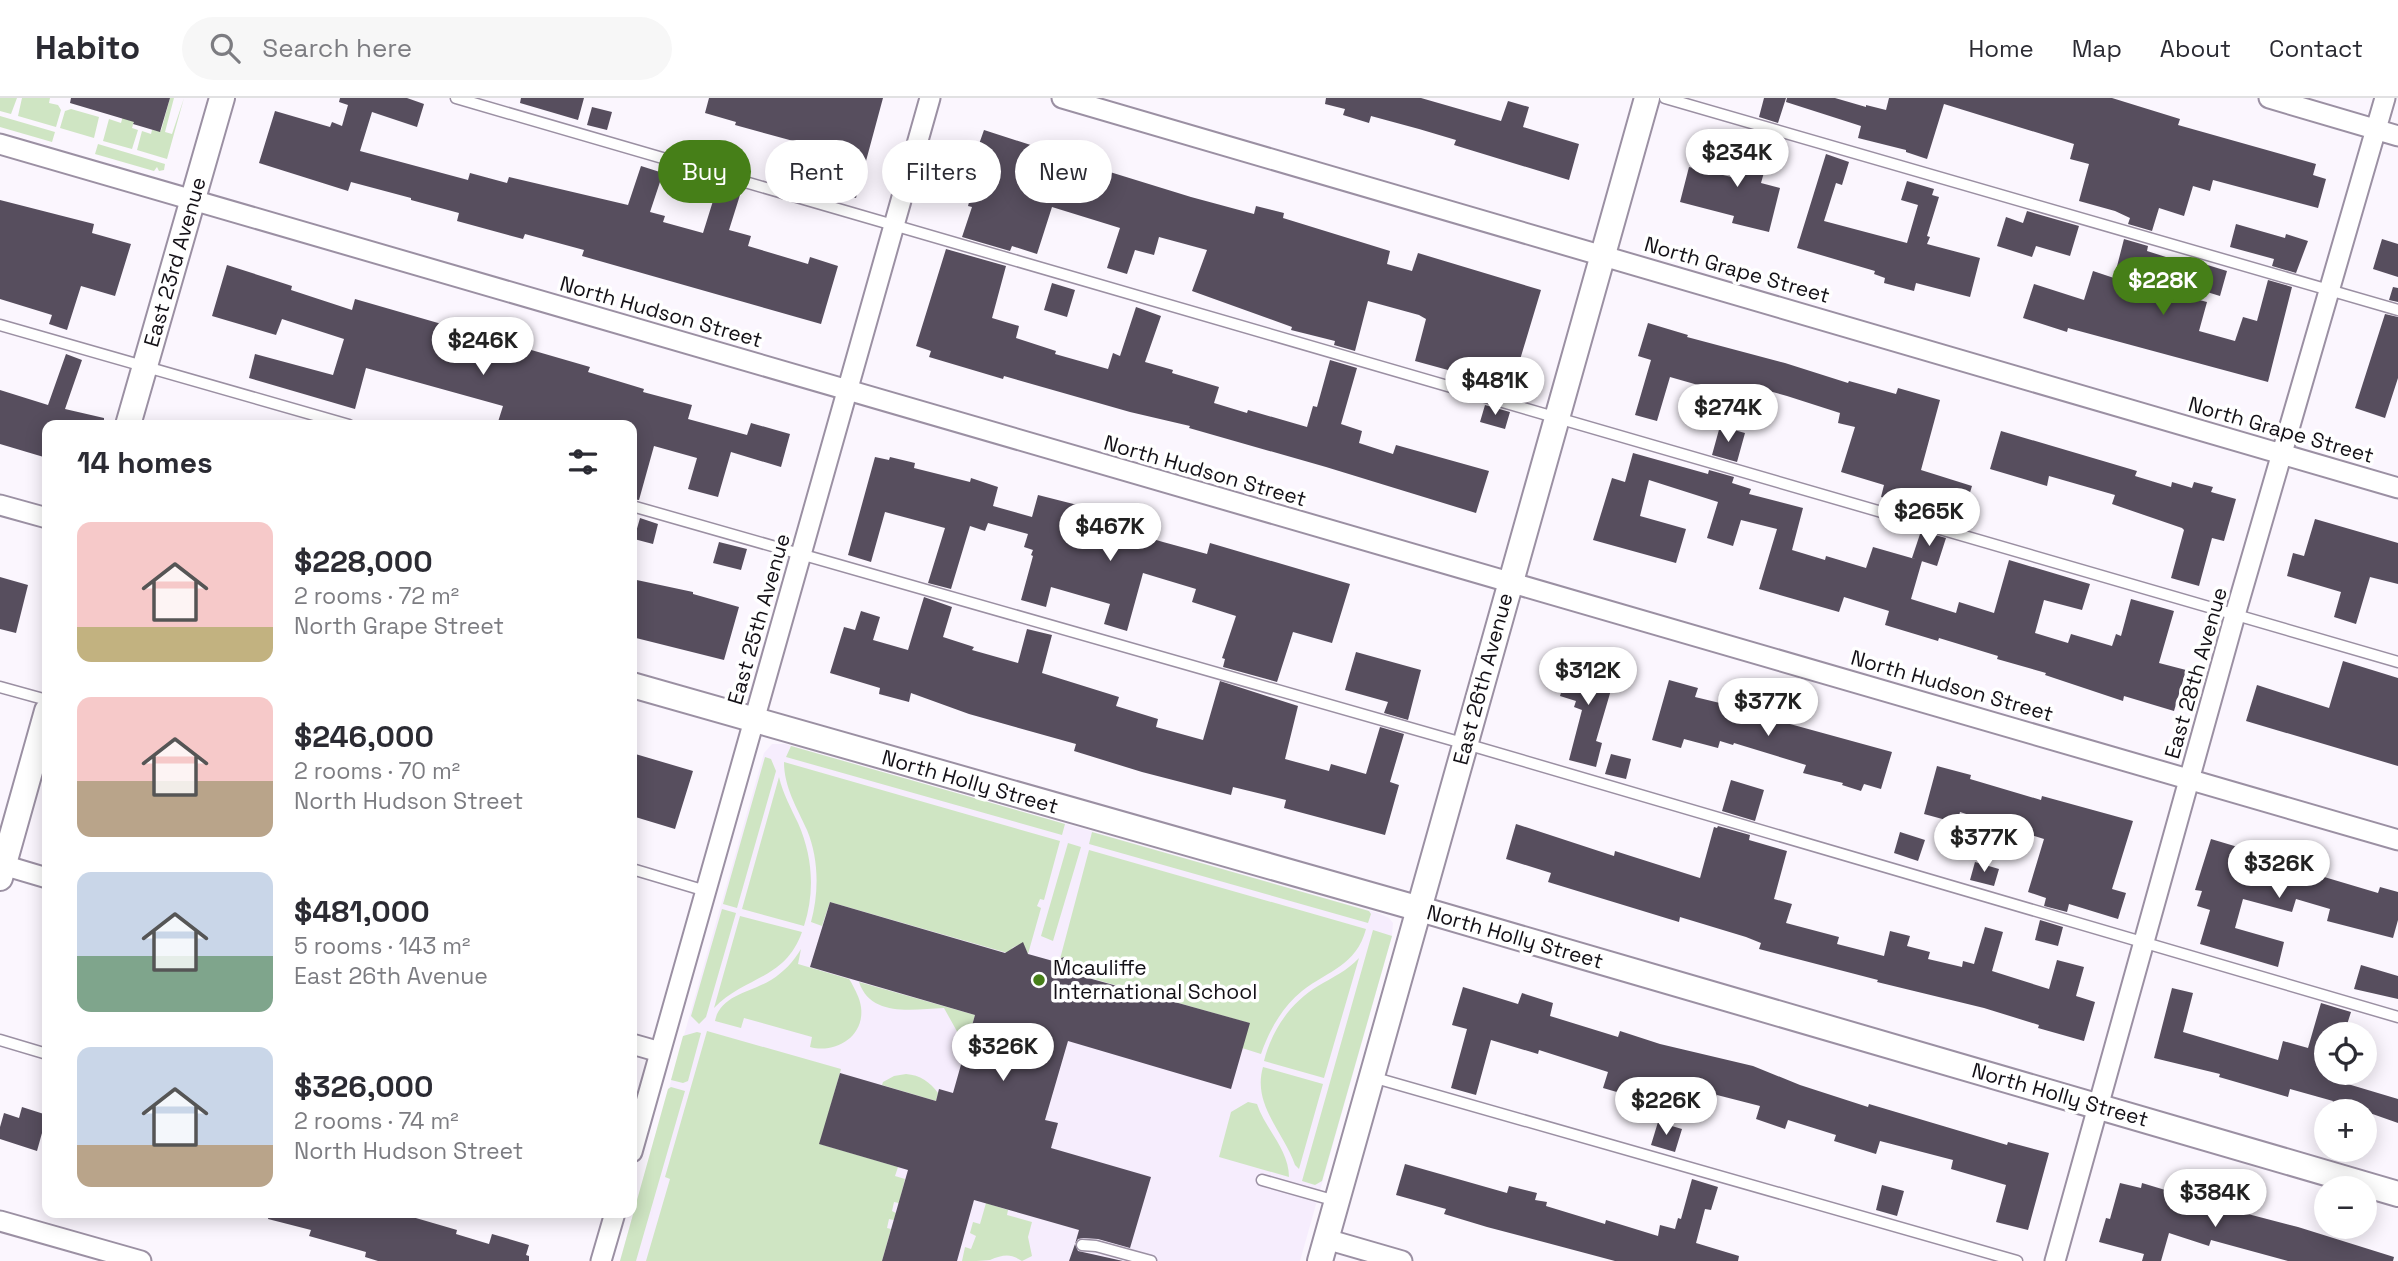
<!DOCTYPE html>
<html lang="en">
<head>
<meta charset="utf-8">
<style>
  :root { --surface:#fff; --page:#f7f7f7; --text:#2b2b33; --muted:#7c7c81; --line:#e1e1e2; --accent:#467f18 }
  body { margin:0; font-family:"Space Grotesk",sans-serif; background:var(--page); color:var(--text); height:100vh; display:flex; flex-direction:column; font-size:26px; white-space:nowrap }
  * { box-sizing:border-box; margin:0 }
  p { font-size:23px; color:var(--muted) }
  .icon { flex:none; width:38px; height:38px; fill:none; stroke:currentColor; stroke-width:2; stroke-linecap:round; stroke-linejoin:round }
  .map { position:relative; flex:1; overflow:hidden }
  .details { position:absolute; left:42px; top:322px; width:595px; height:798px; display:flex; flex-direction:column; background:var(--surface); border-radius:14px; box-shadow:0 4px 18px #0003 }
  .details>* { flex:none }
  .banner { position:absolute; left:658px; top:42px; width:665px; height:63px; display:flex; gap:14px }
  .tools { position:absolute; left:2314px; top:924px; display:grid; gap:14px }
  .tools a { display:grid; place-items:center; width:63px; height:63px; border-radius:50%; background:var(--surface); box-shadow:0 4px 18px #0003; font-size:35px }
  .price { position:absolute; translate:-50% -60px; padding:0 16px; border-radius:24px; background:#fff; color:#222; font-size:23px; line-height:46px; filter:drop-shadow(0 2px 4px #0008) }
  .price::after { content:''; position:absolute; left:50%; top:42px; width:21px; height:16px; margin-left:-10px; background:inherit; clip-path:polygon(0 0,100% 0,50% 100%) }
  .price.on { background:var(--accent); color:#fff }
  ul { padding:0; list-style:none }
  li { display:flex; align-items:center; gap:21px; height:175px; padding:0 35px }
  li span { display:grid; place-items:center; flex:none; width:196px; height:140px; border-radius:14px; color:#555 }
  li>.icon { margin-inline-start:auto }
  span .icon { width:84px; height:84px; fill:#fffc; stroke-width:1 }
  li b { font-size:30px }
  h2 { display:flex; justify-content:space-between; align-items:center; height:84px; padding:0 35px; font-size:30px }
  .chip { padding:0 24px; border-radius:32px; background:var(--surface); box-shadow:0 4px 18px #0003; font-size:24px; line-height:63px }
  .chip.on { background:var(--accent); color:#fff }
  header { display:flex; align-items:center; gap:42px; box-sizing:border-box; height:98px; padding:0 35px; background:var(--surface); border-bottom:2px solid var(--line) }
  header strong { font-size:33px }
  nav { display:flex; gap:38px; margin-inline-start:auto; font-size:24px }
  .search { width:490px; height:63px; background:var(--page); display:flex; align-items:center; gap:18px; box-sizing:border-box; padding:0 24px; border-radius:38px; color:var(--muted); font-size:26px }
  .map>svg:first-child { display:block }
  .built { fill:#f6edfd }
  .green { fill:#cfe5c3 }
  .building { fill:#574e5e }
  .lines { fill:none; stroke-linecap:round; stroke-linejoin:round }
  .service-casing { stroke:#9b90a3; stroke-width:13 }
  .minor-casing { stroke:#9b90a3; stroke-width:23 }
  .tertiary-casing { stroke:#9b90a3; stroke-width:28 }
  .service { stroke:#fff; stroke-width:10 }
  .minor { stroke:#fff; stroke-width:19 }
  .tertiary { stroke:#fff; stroke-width:24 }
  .poi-dot { fill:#467f18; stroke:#fff; stroke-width:2.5 }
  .labels { text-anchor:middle; stroke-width:7; stroke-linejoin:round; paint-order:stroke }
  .street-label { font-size:21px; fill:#131016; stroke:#fff }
  .poi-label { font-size:21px; fill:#131016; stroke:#fff; text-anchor:start }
</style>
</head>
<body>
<header>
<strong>Habito</strong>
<div class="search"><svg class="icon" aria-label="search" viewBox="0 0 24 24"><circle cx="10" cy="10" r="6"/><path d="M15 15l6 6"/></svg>Search here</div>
<nav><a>Home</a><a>Map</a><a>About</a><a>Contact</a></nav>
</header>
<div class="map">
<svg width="2398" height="1163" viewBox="0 0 2398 1163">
  <rect width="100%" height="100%" fill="#fbf6fe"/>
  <path class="built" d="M772,646H785L1378,815L1389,820L1393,825L1392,838L1300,1163H620L764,655Z"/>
  <path class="green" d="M0,0H17L11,16L0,13Z
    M22,0H50L49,5L58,7L61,12L56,29L18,18Z
    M128,0H141L132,30L138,32L132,51L103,43L109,21L121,25Z
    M170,0H174L165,34L172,36L184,0L167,61L137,52L142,33L151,36L152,32L161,33Z
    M71,11L99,19L94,40L60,30L65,13Z
    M0,18L55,34L52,44L0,29Z
    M98,46L165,66L164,72L159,73L157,69L154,73L95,56Z
    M791,648L1065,726L1062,737L786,659Z
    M765,659L771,661L776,673L737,810L723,806Z
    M784,664L1060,743L1044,802L1040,801L1037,808L1041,810L1028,856L1024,848L1018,847L1012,850L1011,856L830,804L822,828L811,824C819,795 819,761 807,732C797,710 784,689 784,664Z
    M779,679C783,696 791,710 798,725C813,759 815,794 804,828L742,811Z
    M1092,734L1369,813L1371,816L1368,825L1089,746Z
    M1068,745L1081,749L1053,843L1041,838Z
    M1089,752L1366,831C1356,868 1329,872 1302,893C1282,909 1269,933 1261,956L1242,950L1249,925L1069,874L1070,869L1066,862L1060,861Z
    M722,811L736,815L706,919L699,926L691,918Z
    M740,818L802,834C785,882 745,878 714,910Z
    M1373,832L1392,838L1322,1083L1315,1087L1302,1083Z
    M801,851L798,866L849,881L851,884C855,892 860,900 861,909C865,939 835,956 810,949L812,939L744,920L741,930L715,923C720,897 752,894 771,882C784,874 793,864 801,851Z
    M1359,860L1324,980L1264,963C1272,932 1290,905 1318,888C1333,879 1347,873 1359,860Z
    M859,884L975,917L967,945L964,946L944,910C914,911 871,920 859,884Z
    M707,933L841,971L820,1046L898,1069L895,1078L905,1081L899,1105L894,1104L892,1113L896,1115L894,1122L889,1121L887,1130L891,1131L882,1163H646L670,1081L665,1079Z
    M697,934L701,935L688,983L683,985L671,982L683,938Z
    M1263,969L1323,986L1299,1071L1295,1067C1284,1034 1252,1007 1263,969Z
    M906,976C920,977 930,984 938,995L936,1003L882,987L883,984L894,978Z
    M671,989L685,993L636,1163H620L668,991Z
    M1248,1004L1257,1006C1265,1031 1289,1051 1289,1079L1219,1059L1231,1014Z
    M986,1105L1008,1112L1007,1117L1032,1124L1028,1139L1032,1158L1022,1163C1010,1155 1003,1157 990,1162C983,1163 970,1163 962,1163L965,1149L971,1151L976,1138L970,1135L973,1124L980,1126Z"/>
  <path class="building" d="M71,0H170L160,34L133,26L134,24L70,5Z
    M340,0H407L424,6L417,29L372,14L360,53L468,82L470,75L507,85L509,79L628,107L641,68L663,75L650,114L665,118L663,124L703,135L717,90L740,97L729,132L751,138L748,148L808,166L810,159L838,168L821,226L582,158L584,152L525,136L523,141L457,123L459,115L411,102V100L351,84L348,93L259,65L275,13L330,29L332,24L342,28L348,7L339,4Z
    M521,0H584L578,22L520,5Z
    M709,0H883L856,100L820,91L827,63L806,57L808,47L735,27L736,24L705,15Z
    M1326,0H1421L1501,23L1508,3L1529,9L1523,29L1579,46L1569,82L1454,47L1456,42L1419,31L1371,18L1369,25L1343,17L1345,11L1325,6Z
    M1764,0H1786L1778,25L1759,19Z
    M1787,0H1835L1866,9V7L1886,12L1889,0H2112L2180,21L2178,27L2316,66L2313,77L2326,81L2318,110L2213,82L2210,93L2193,88L2184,118L2159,110L2152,133L2128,126L2130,120L2115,113L2079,103L2089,66L2070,61L2074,46L1944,6L1927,61L1906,54V52L1858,40L1861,28L1786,4Z
    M592,9L612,14L607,32L587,27Z
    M984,32L1040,50L1060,53L1058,58L1191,99L1254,116L1256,108L1284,115L1283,120L1390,153L1387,166L1412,173L1418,155L1541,192L1516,275L1518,276L1512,299L1490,292L1492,284L1415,263L1426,221L1419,217L1368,203L1355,253L1334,247L1335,243L1291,232L1292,229L1192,193L1207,152L1159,139L1154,157L1135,152L1127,176L1107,170L1120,130L1052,109L1037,156L1012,148L1010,153L962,139L972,109L968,108L975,82L958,76L968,46L978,49Z
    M1754,34L1774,39L1761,85L1780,90L1769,134L1732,125L1734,118L1680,104L1689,69L1740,81Z
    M1826,56L1849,64L1842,87L1836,85L1824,123L1907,145L1918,107L1901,102L1907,83L1934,91L1932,97L1939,99L1927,138L1930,139L1927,146L1980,160L1970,199L1916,185L1914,193L1884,185L1885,180L1874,176L1875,173L1797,150Z
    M0,102L94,126L92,135L131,146L115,198L81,188L67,232L49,226L52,217L0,201Z
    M2027,113L2079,128L2070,158L2036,148L2032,159L1997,148L2006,119L2023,125Z
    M2236,126L2285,140L2286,136L2308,143L2296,175L2272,168L2274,161L2230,149Z
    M2124,141L2148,148L2147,153L2166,159L2157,191L2207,204L2199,233L2235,243L2243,219L2257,223L2268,182L2292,189L2268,284L2068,230L2067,234L2023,220L2034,186L2084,202L2093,173L2114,180Z
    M2382,141L2398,146V179L2373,171Z
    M946,151L1006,168L992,220L1019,228L1016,240L1056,253L1055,256L1108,271L1113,255L1120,258L1136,209L1161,218L1145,264L1173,272L1172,275L1219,289L1214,305L1247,315L1248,312L1307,329L1313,308L1317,309L1330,262L1357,270L1341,326L1362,333L1359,345L1393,356L1396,347L1489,373L1476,415L1326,369L1189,330L1190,328L1130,314L1004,278L1003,281L929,259L931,253L916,248Z
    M2201,165L2227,173L2220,198L2194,190Z
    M227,167L292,188L291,192L352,212L355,201L590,269L588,274L644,291L643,294L692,307L688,321L747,337L751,325L790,336L781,369L731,354L718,399L688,391L697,360L654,348L639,402L632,401V327H497L503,308L366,270L355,311L249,280L255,256L333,277L344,241L282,221L276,237L212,218Z
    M1052,185L1075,192L1067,219L1044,212Z
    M2393,189L2398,190V204L2389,202Z
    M2385,216L2398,219V280L2385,320L2355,310Z
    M1648,225L1688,237L1687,239L1785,265L1848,285L1849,283L1896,296L1898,290L1940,302L1921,372L1972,388L1962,421L1953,418L1951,426L1925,419L1927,413L1881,399L1884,387L1841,374L1855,329L1838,325L1840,315L1787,298L1751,288L1749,294L1721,286L1719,293L1670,279L1657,323L1635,317L1651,262L1638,258Z
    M66,256L82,262L65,311L104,320V327H47V360L0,346V292L48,307Z
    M1485,307L1510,314L1505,331L1480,324Z
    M1720,328L1745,335L1737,364L1712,357Z
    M2001,333L2137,373L2135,378L2171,389L2172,384L2192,390L2194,384L2213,389L2211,394L2236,401L2224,443L2212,440L2199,488L2171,480L2184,432L2182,430L2112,406L2115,397L2049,378L2047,388L1990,371Z
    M1633,355L1708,376L1709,372L1734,379L1732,385L1751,391L1749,396L1803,410L1792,452L1825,462L1826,458L1866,470L1873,449L1922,463L1911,501L1956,515L1959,504L1994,515L2009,462L2090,486L2082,512L2044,502L2035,535L2068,545L2071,536L2112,548L2116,536L2121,538L2131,501L2174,513L2159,565L2186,572L2174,613L2124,598L2123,603L2045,577L2046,575L1997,561L1998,558L1939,540L1938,543L1885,527L1889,513L1844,499L1839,514L1759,491L1777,431L1741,422L1733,448L1707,440L1718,404L1649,382L1640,418L1686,431L1676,465L1593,442L1612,380L1625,384Z
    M875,359L889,362L890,359L915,365L914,370L970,384L971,380L998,389L993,408L1032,419L1038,397L1113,416L1109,428L1163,444L1207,456L1210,445L1350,486L1332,545L1293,534L1277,584L1223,569L1225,561L1222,560L1236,518L1192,504L1196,491L1143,475L1127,533L1104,526L1110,506L1051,489L1046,509L1021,502L1033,458L1031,457L1033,452L1024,449L1028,436L988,425L985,433L970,428L951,491L928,485L945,430L885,414L871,464L848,457Z
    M640,420L658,426L653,446L634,441Z
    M2315,421L2398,445V486L2370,479L2356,526L2334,519L2341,494L2287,478L2293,455L2304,458Z
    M1921,433L1946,440L1937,468L1912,460Z
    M719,444L747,451L741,472L713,465Z
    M0,479L28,487L16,535L0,531Z
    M632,481L693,494V496L739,509L724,562L632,539Z
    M924,499L952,509L943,539L974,549L972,552L1018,565L1027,531L1052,537L1042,575L1119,599L1116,608L1158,621L1156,629L1203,642L1220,583L1298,608L1285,661L1329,673L1331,666L1366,676L1380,629L1404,636L1390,684L1399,687L1385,737L1284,710L1286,702L1233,689L1231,697L1142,674L1074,653L1076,646L969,616L911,595L909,604L879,596L880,590L830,575L844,529L855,532L861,513L880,519L873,542L908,552Z
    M1356,554L1421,572L1408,622L1384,615L1388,604L1345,592Z
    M1571,561L1616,575L1596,643L1602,645L1596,669L1569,662L1582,612L1574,609L1576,603L1560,598Z
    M2343,563L2398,580V668L2246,623L2257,587L2329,610Z
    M1669,582L1698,590L1695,599L1753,613L1779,621V623L1892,654L1881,691L1864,686L1861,693L1842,687L1843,685L1803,675L1806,667L1734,645L1733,647L1720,643L1718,650L1684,641L1681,650L1652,642Z
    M632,655L693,673L675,731L632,718Z
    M1611,656L1631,661L1626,681L1605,676Z
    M1937,668L1971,677L1970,681L2041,702L2042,698L2133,723L2112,791L2126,795L2118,821L2069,806L2067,814L2044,808L2046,800L2028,794L2044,741L1960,714L1957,725L1924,716Z
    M1731,682L1764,692L1755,723L1722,713Z
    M1516,726L1614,758L1615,753L1700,780L1714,729L1717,730L1718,728L1750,737L1749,742L1787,753L1774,801L1792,806L1786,825L1839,839L1837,846L1884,858L1890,833L1910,838L1907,848L1930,854L1928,861L1962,869L1963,863L1974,866L1985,829L2003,834L1992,873L2049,891L2057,862L2084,869L2076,898L2095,904L2084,943L2038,930L2039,927L1984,910L1877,884L1878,882L1759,851L1761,845L1746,839L1680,819L1679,824L1548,784L1551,775L1506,761Z
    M1900,734L1925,742L1918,763L1894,755Z
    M2211,741L2305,769L2304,773L2378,795L2380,789L2398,794V822L2393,840L2327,823L2330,811L2296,801L2292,814L2243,801L2235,830L2284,844L2278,869L2200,846L2210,812L2197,808L2202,793L2195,792Z
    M1975,764L1999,771L1994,788L1970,782Z
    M830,804L1005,855L1023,844L1028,856L1053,863L1064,859L1074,876L1250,925L1231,991L1068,943L1045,1022L1058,1025L1051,1050L1151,1079L1130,1150L1098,1141L1083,1140L1078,1141L1075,1146L1079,1132L974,1102L957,1163H882L908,1072L819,1046L840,975L936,1003L939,991L953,995L975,917L810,869Z
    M2040,822L2063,829L2058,848L2035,842Z
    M2361,867L2398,878V901L2354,891Z
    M1463,889L1518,906L1522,895L1553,905L1550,918L1618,939L1620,933L1660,946L1753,968L1800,987L1868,1009L1869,1006L2007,1047L2008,1044L2049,1055L2028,1132L1996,1124L2006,1087L1951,1071L1953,1062L1880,1043L1876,1056L1834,1043L1836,1037L1788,1022L1785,1031L1756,1021L1760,1008L1717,997L1713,1011L1697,1006L1698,999L1639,982L1634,999L1603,990L1608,974L1539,952L1538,956L1491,942L1476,997L1451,990L1467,931L1452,927Z
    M2172,890L2193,895L2183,934L2278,962L2283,943L2308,950L2321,905L2351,914L2344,936H2326V975H2333L2331,981L2398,1001V1025L2364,1013H2330L2333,1003L2290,991L2288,999L2219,979L2220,976L2154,960Z
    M22,1009L47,1017L37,1053L0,1041V1029L4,1015L19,1020Z
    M1658,1024L1682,1031L1675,1054L1651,1047Z
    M1405,1066L1507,1095L1509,1088L1537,1095L1535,1102L1547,1104L1546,1108L1605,1126L1606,1122L1658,1138L1660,1127L1675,1131L1678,1120L1681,1121L1692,1081L1718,1089L1711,1112L1705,1111L1696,1145L1739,1158L1738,1163H1615L1487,1129L1444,1116L1446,1111L1396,1097Z
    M2120,1085L2141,1090L2142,1085L2225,1110L2298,1129L2394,1159L2393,1163H2288L2211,1142L2209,1148L2169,1135L2161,1163H2142L2144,1156L2099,1144L2106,1120L2110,1121Z
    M1882,1087L1904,1093L1897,1118L1876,1112Z
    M269,1115H410L409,1118L457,1132L456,1136L489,1146L492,1136L529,1147L526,1157L529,1158V1163H378L365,1159L366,1154L309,1138L311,1132L268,1121Z
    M1075,1146L1078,1153L1123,1163H1069Z"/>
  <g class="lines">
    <defs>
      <path id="service" d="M456,0L2398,564
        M1665,0L2398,212
        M0,227L349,327
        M632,408L1466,646L2398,919
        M0,589L47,602
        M632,771L706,793
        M0,942L47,956
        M1372,979L2017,1163
        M1262,1082L1336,1103
        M1082,1147L1096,1148L1151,1163"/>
      <path id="minor" d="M1062,0L2398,390
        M2269,0L2398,38
        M0,46L2398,742
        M0,407L47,420
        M0,766L47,780
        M632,946L660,954
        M632,1054L930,0
        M0,1123L141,1163
        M1326,1141L1402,1163
        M601,1163L615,1115
        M2055,1163L2235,517L2385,0"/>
      <path id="tertiary" d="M128,327L222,0
        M632,587L1420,811L2398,1096
        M0,780L47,613
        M1320,1163L1647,0"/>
    </defs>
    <use href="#service" class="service-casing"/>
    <use href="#minor" class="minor-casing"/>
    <use href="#tertiary" class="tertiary-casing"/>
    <use href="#service" class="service"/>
    <use href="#minor" class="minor"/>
    <use href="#tertiary" class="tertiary"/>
  </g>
  <circle class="poi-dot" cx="1039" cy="882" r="7"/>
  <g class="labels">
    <g class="street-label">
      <text transform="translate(175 164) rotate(-74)" y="7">East 23rd Avenue</text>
      <text transform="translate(1737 172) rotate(16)" y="7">North Grape Street</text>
      <text transform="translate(661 214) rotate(16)" y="7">North Hudson Street</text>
      <text transform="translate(2281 332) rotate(16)" y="7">North Grape Street</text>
      <text transform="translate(1205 373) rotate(16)" y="7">North Hudson Street</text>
      <text transform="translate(759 521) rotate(-74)" y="7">East 25th Avenue</text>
      <text transform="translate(2196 575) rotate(-74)" y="7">East 28th Avenue</text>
      <text transform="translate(1483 581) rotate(-75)" y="7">East 26th Avenue</text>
      <text transform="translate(1952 588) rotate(16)" y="7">North Hudson Street</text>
      <text transform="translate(970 684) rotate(16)" y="7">North Holly Street</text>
      <text transform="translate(1515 839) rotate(16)" y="7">North Holly Street</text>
      <text transform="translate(2060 997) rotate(16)" y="7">North Holly Street</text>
    </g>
    <g class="poi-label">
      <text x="1053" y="877">Mcauliffe<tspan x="1053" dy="24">International School</tspan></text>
    </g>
  </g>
</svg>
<div class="tools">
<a><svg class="icon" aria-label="locate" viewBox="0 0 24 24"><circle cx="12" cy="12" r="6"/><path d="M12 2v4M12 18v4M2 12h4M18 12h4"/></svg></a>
<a>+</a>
<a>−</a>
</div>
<b class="price" style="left:1737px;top:91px">$234K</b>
<b class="price on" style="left:2163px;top:219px">$228K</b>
<b class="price" style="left:483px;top:279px">$246K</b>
<b class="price" style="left:1495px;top:319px">$481K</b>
<b class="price" style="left:1728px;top:346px">$274K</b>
<b class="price" style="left:1929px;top:450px">$265K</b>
<b class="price" style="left:1110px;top:465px">$467K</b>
<b class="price" style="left:1588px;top:609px">$312K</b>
<b class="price" style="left:1768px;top:640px">$377K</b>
<b class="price" style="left:1984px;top:776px">$377K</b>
<b class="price" style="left:2279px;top:802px">$326K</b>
<b class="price" style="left:1003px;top:985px">$326K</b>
<b class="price" style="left:1666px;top:1039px">$226K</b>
<b class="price" style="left:2215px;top:1131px">$384K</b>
<div class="banner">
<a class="chip on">Buy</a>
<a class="chip">Rent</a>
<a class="chip">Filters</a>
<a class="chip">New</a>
</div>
<section class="details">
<h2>14 homes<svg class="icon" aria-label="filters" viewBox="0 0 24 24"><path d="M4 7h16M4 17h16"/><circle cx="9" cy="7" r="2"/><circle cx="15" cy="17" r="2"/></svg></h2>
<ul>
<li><span style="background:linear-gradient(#f6c9c9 75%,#c2b280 0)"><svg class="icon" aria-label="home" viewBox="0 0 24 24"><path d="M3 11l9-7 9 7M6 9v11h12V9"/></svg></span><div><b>$228,000</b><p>2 rooms · 72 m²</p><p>North Grape Street</p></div></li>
<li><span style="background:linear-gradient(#f6c9c9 60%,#b9a48a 0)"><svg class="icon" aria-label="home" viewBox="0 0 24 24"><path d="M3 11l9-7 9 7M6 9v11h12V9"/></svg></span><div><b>$246,000</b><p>2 rooms · 70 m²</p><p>North Hudson Street</p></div></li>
<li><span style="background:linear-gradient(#c9d6e8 60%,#7fa58c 0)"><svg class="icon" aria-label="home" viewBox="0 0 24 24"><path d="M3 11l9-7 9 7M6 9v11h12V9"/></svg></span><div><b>$481,000</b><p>5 rooms · 143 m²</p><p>East 26th Avenue</p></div></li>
<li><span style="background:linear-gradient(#c9d6e8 70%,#b9a48a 0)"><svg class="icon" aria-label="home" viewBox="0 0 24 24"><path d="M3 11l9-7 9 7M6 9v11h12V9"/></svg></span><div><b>$326,000</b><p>2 rooms · 74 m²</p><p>North Hudson Street</p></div></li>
</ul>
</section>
</div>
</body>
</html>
